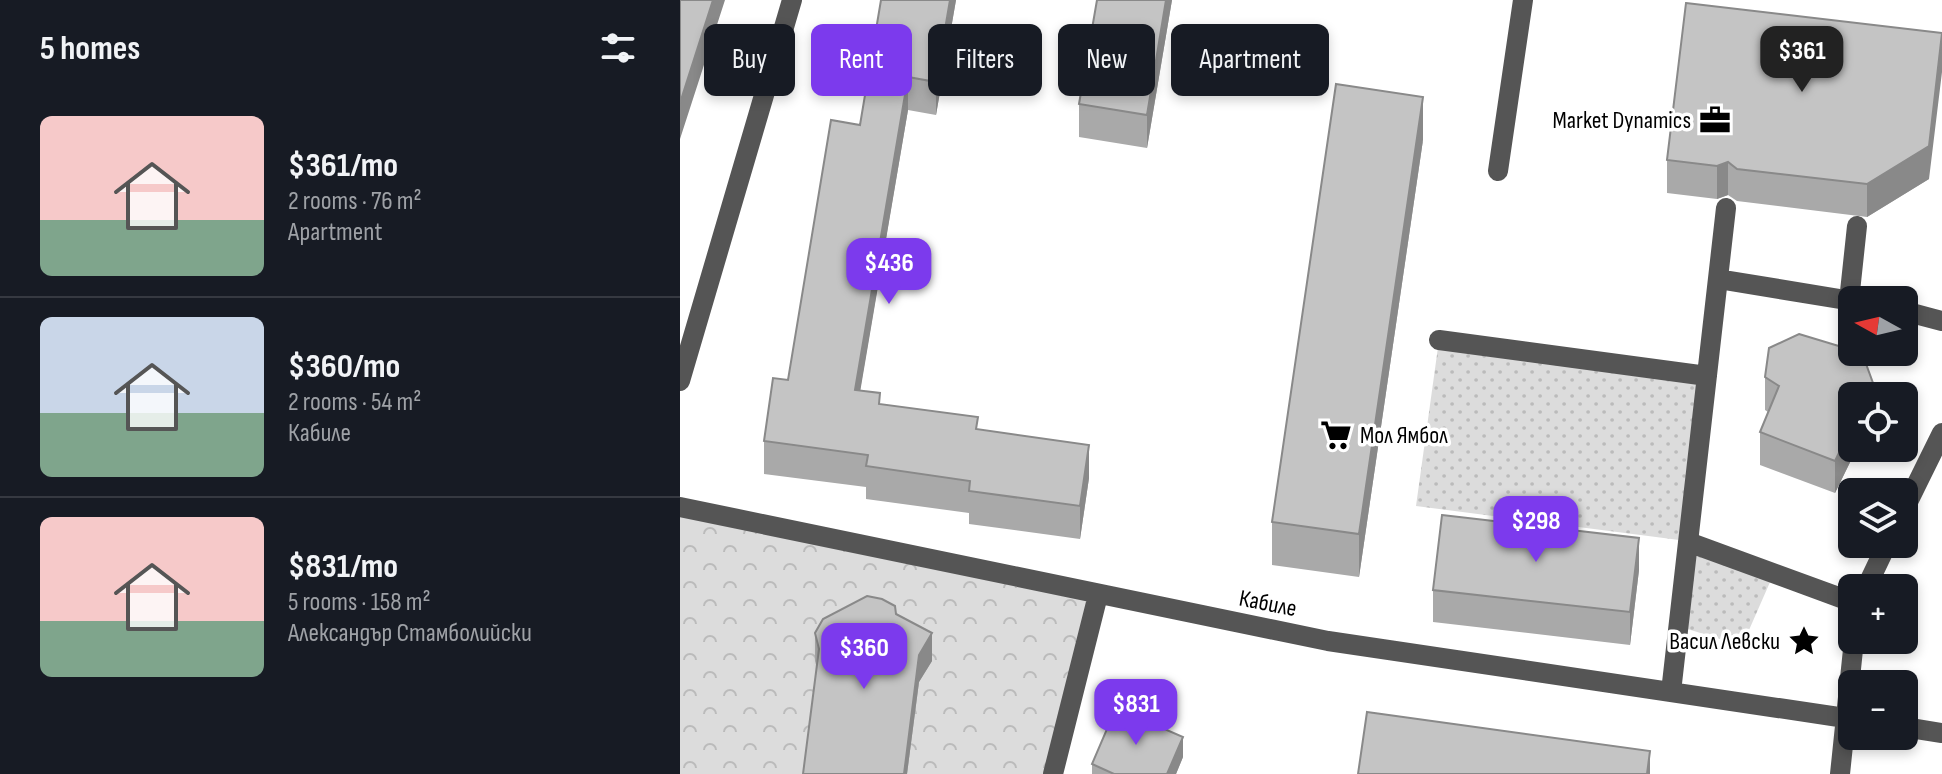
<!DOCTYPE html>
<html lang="en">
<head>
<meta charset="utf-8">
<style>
  :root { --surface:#171b24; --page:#242831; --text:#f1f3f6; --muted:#9ea1a6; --line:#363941; --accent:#7c3aed }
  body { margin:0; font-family:"Sofia Sans Condensed",sans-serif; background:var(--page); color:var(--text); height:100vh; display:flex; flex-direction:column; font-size:30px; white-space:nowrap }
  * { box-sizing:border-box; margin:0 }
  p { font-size:26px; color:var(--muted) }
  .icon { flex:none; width:44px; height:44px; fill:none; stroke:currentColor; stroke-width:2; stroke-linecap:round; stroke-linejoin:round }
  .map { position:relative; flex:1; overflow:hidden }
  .side { display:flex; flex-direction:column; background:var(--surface); width:680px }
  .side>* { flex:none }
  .hud { position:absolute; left:24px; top:24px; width:760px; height:72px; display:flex; gap:16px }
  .needle { width:52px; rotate:278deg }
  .buttons { position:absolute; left:1158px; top:286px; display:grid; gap:16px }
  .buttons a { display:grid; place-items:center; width:80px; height:80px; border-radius:12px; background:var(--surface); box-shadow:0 4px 12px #0003; font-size:40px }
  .price { position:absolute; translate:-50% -68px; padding:0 18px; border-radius:16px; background:var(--accent); color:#fff; font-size:26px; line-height:52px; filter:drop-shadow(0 2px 4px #0008) }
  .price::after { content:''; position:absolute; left:50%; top:48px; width:24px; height:18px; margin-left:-12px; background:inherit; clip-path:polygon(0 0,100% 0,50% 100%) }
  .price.current { background:#222; color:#fff }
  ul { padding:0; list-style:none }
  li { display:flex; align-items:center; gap:24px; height:200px; padding:0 40px }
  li+li { border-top:2px solid var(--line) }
  li span { display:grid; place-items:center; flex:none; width:224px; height:160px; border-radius:12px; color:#555 }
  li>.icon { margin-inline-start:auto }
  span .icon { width:96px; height:96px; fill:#fffc; stroke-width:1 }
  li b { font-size:34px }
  h2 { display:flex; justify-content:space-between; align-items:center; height:96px; padding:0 40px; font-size:34px }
  .chip { padding:0 28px; border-radius:12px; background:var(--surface); box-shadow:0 4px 12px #0003; font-size:28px; line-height:72px }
  .chip.current { background:var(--accent); color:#fff }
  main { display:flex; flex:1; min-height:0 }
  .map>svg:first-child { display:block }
  .grass { fill:url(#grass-dots) }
  .park { fill:url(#park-crowns) }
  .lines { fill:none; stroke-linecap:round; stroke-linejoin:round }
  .minor { stroke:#555; stroke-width:20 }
  .wall { fill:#a9a9a9 }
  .shaded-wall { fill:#898989 }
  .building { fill:#c4c4c4; stroke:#898989; stroke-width:2 }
  .labels { text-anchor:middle; stroke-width:7; stroke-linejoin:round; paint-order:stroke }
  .poi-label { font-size:24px; fill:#000; stroke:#fff; text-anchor:end }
  .street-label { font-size:24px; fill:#000; stroke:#fff }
</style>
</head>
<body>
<main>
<section class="side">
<h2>5 homes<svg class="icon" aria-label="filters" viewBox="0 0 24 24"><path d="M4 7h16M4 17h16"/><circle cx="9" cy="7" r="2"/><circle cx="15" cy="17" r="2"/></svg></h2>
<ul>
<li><span style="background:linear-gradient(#f6c9c9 65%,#7fa58c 0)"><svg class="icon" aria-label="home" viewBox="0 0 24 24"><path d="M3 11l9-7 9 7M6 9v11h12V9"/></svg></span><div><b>$361/mo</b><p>2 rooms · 76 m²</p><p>Apartment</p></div></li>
<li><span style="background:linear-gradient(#c9d6e8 60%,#7fa58c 0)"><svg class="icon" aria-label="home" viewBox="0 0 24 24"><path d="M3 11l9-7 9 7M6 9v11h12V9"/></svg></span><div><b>$360/mo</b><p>2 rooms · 54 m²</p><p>Кабиле</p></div></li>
<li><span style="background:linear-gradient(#f6c9c9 65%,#7fa58c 0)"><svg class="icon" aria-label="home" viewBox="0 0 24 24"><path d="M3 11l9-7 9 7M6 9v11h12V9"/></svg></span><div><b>$831/mo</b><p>5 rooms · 158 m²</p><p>Александър Стамболийски</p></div></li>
</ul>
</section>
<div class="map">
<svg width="1262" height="774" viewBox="0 0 1262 774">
  <defs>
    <pattern id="grass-dots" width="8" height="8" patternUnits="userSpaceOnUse" patternTransform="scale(2)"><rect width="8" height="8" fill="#dcdcdc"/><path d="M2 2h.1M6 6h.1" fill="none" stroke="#bbb" stroke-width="1.8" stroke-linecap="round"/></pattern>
    <pattern id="park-crowns" width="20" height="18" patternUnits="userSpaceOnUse" patternTransform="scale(2)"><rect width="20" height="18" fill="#dcdcdc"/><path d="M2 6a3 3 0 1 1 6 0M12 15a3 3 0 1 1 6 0" fill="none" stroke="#bbb"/></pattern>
  </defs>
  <rect width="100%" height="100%" fill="#fff"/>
  <path class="grass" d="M759,340L1027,376L1008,541L1094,573L1062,646L998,626L1007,541L736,506Z"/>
  <path class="park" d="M0,507L418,595L373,774H0Z"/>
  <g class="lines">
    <path class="minor" d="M818,171L843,0
      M1038,279L1172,301
      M1169,301L1177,226
      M1224,311L1262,321
      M759,340L1027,376
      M0,381L112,0
      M0,507L648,641L1172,719
      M1224,510L1262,433
      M1008,542L1172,602
      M1186,588L1207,544
      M991,692L1046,208
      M1224,727L1262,733
      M373,774L418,595
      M1160,774L1174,640"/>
  </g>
  <path class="wall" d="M201,0H276L256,115L228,110L180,390L200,404L298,430L409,478L400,539L289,524V513L186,499V487L84,474V441L108,380L180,125Z
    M417,0H492L467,148L399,137V104Z
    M1006,3L1249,179L1187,217L1057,201L1048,195L1037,199L987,193V160Z
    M743,140L679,577L592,565V522Z
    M1085,377L1193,396L1172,448H1177L1155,493L1080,465V432L1088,412L1085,410Z
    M959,570L950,645L753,622V590Z
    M216,614L252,661L239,682L227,774H123L137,668L135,661V633Z
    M503,757L496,774H412V764Z"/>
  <path class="shaded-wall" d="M33,0H45L0,139V103Z
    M270,0H276L256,115V82Z
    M486,0H492L467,148V115Z
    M1262,39V72L1249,179L1187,217V184Z
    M228,77V110L175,422V390Z
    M743,97V140L679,577V534Z
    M1048,162V195L1037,199V166Z
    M1193,383V396H1187Z
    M1172,426V448H1177L1155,493V461Z
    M409,445V478L400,539V506Z
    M959,538V570L950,645V612Z
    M252,633V661L239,682L227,774H224L239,655Z
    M503,737V757L496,774H487Z
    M970,751V774H967Z"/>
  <path class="building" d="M0,0H33L0,103Z
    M201,0H270L256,82L228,77L175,390L200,393L199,404L298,417L296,429L409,445L400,506L289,491L290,481L186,466L188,455L84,441L93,378L108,380L151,120L180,125Z
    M417,0H486L467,115L399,104Z
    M1006,3L1262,33L1249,146L1187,184L1057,169L1048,162L1037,166L987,160Z
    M656,84L743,97L679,534L592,522Z
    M1119,334L1172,350V352L1182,353L1193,383L1187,396H1172V426L1155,461L1080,432L1099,386L1085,377L1089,348Z
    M762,515L959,538L950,612L753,590Z
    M187,596L202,599L215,606L216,614L252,633L239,655L224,774H123L139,649L135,633L143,619Z
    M436,708L503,737L487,774H434L412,764Z
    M687,712L970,751L967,774H678Z"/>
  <defs>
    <symbol id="office-bare" viewBox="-9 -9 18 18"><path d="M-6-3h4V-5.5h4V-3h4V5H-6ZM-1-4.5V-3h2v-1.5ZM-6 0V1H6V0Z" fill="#000" stroke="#fff" stroke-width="2.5" paint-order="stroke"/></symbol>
    <symbol id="supermarket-bare" viewBox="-9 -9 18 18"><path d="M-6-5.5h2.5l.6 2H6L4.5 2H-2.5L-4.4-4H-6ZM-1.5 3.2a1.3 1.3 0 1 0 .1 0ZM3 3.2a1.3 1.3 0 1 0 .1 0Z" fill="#000" stroke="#fff" stroke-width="2.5" paint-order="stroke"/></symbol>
    <symbol id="sight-bare" viewBox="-9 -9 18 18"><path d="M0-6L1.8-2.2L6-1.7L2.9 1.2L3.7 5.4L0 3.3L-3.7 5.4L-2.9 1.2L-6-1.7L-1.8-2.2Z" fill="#000" stroke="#fff" stroke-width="2.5" paint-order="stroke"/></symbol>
  </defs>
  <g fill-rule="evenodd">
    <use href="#office-bare" x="1013" y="98" width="44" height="44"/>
    <use href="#supermarket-bare" x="634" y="413" width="44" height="44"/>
    <use href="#sight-bare" x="1102" y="619" width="44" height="44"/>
  </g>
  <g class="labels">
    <g class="poi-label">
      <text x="1011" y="128">Market Dynamics</text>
      <text x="680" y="443" text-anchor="start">Мол Ямбол</text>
      <text x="1100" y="649">Васил Левски</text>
    </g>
    <g class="street-label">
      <text transform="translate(588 603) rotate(11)" y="8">Кабиле</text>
    </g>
  </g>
</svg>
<div class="buttons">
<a><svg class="needle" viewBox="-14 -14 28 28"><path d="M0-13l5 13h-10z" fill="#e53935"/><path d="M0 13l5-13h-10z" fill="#9ea1a6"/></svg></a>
<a><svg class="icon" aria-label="locate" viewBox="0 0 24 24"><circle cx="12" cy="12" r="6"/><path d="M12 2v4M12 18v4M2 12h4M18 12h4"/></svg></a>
<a><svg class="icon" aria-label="layers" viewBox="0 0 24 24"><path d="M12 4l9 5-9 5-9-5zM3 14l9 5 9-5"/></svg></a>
<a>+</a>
<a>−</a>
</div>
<b class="price current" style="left:1122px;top:94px">$361</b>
<b class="price" style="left:209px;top:306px">$436</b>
<b class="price" style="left:856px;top:564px">$298</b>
<b class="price" style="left:184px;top:691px">$360</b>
<b class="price" style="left:456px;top:747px">$831</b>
<div class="hud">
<a class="chip">Buy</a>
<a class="chip current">Rent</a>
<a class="chip">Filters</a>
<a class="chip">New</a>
<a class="chip">Apartment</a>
</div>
</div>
</main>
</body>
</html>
